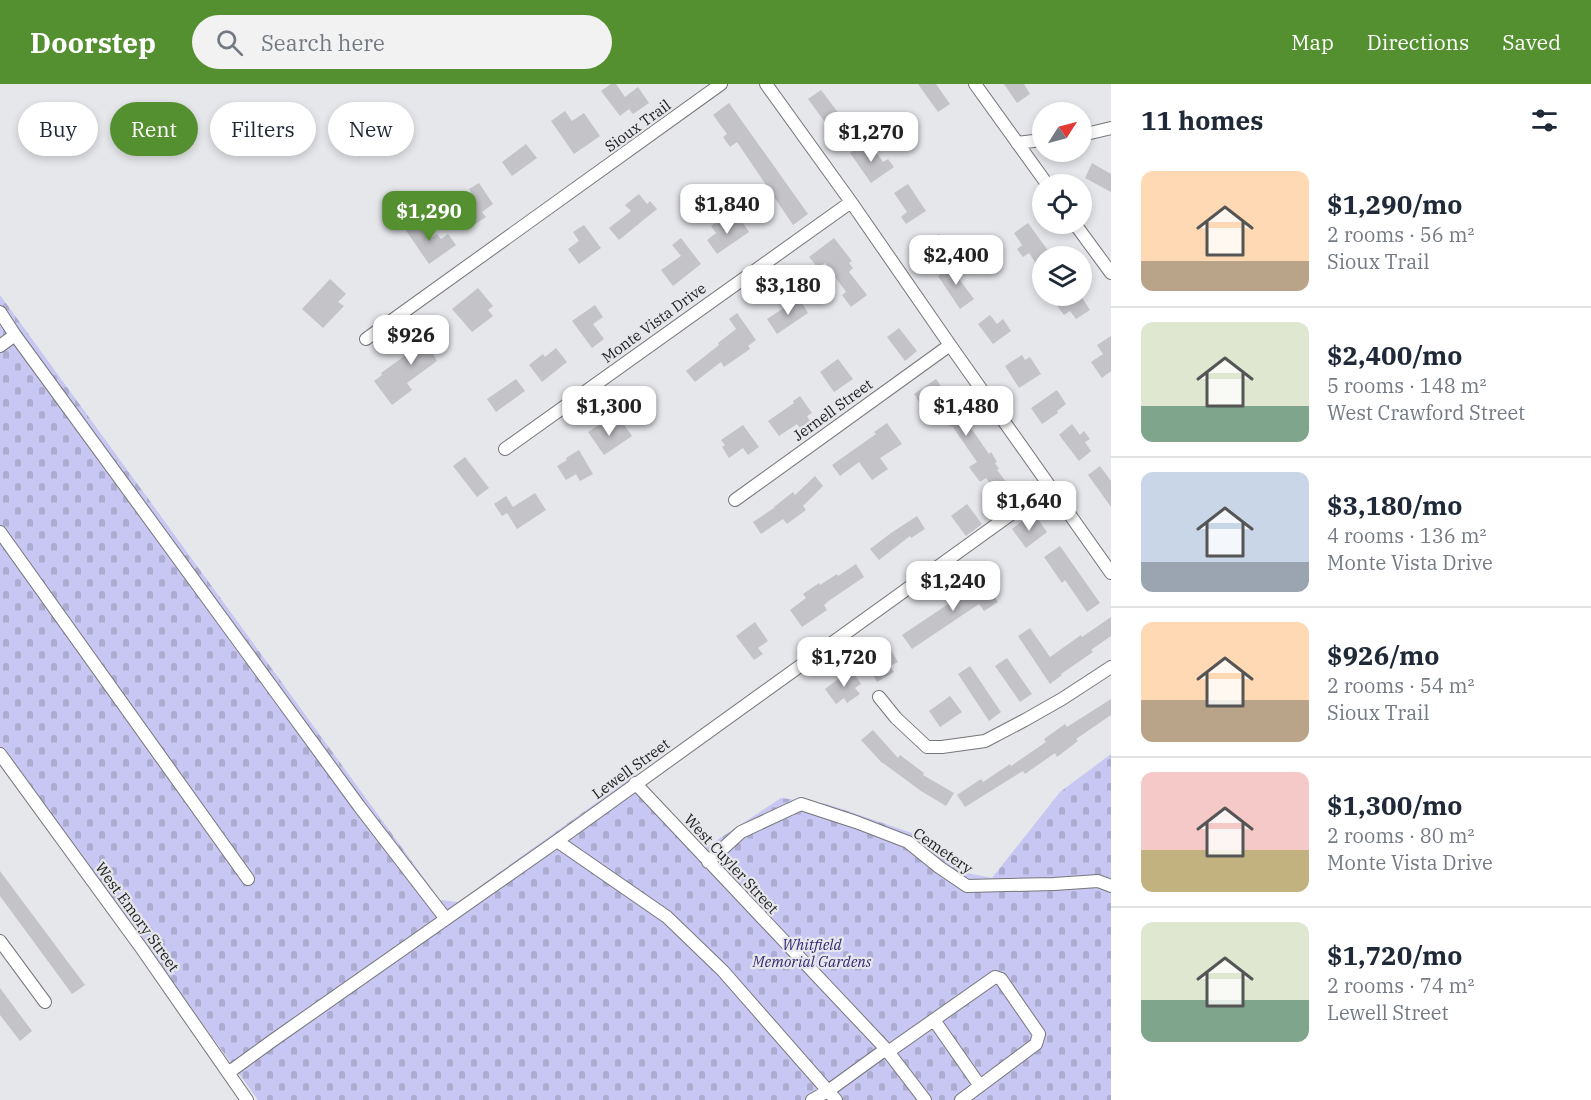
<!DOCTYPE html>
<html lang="en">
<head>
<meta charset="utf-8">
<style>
  :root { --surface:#fff; --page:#f2f2f3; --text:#1f2937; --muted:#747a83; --line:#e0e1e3; --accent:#549030 }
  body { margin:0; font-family:"IBM Plex Serif",serif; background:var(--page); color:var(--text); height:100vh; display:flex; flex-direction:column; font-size:22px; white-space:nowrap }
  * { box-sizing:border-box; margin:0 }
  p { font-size:20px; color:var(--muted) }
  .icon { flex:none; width:33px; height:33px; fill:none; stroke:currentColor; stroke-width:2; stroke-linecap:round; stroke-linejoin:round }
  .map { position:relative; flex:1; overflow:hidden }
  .drawer { display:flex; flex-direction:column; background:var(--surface); width:480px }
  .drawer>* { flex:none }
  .guide { position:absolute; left:18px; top:18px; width:570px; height:54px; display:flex; gap:12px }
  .needle { width:39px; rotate:54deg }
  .buttons { position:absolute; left:1032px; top:18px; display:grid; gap:12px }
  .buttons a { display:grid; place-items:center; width:60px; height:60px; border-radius:50%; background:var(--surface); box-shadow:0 3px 9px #0003; font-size:30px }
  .price { position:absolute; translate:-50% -51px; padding:0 14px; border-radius:12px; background:#fff; color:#222; font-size:20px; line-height:39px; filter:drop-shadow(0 2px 3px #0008) }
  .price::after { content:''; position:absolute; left:50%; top:36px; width:18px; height:14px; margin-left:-9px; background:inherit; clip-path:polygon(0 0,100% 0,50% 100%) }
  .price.active { background:var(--accent); color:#fff }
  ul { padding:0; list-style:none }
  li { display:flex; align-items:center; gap:18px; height:150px; padding:0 30px }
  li+li { border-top:2px solid var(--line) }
  li span { display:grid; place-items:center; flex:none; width:168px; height:120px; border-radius:12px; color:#555 }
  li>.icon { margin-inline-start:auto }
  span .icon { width:72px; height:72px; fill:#fffc; stroke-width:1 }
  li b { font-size:26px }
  h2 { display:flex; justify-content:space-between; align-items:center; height:72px; padding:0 30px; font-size:26px }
  .chip { padding:0 21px; border-radius:27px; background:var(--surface); box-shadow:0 3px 9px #0003; font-size:21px; line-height:54px }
  .chip.active { background:var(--accent); color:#fff }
  header { display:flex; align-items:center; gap:36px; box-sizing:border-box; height:84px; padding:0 30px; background:var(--accent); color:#fff }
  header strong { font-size:28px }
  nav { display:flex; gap:33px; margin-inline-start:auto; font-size:21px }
  .search { width:420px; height:54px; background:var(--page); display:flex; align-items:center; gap:15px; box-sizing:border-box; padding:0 21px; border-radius:33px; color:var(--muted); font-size:22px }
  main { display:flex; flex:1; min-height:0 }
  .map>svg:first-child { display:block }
  .cemetery { fill:url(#cemetery-stones) }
  .building { fill:#c3c3c8 }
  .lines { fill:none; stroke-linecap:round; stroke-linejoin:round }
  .minor-casing { stroke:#76767a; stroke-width:14 }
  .minor { stroke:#fff; stroke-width:12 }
  .labels { text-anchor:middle; stroke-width:4.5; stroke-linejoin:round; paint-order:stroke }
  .street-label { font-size:15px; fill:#202022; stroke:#e6e7eb }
  .park-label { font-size:15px; font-style:italic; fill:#372976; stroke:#e6e7eb }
</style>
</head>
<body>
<header>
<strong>Doorstep</strong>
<div class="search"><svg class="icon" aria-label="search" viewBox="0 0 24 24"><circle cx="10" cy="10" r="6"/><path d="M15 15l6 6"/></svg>Search here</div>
<nav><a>Map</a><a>Directions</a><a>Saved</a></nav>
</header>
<main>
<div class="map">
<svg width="1111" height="1016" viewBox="0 0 1111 1016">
  <defs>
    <pattern id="cemetery-stones" width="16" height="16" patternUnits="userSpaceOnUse" patternTransform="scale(1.5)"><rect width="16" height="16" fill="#c8c7f3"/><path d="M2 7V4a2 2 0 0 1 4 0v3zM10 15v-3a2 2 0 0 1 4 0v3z" fill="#acabd0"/></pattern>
  </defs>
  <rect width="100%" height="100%" fill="#e6e7eb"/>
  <path class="cemetery" d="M0,211L440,816L458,818L635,691L705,764L781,714L827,720L912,749L962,788L992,794L1060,708L1111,670V1016H258L66,752L0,664Z"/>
  <path class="building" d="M611,0H616L625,13L638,3L649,19L633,30L629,25L620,32L601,7Z
    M918,0H936L950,20L938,28Z
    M1004,0H1024L1030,10L1017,19Z
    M821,6L840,31L827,41L808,15Z
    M729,19L808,130L793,141L737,58L730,63L723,53L727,50L713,31Z
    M565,27L572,37L584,29L600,52L574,70L551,37Z
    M863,59L872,72L877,69L883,78L888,75L894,83L871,99L850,69Z
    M526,60L537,74L512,92L502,78Z
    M1092,79L1111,90V108L1085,94Z
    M479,99L493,120L482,128L486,133L474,141L459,119L472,110L469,105Z
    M908,100L926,127L906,140L901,133L907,128L894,109Z
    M639,110L647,120L650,117L657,125L619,156L609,144L631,127L625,121Z
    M739,133L749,148L717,170L707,156L716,149L711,142L718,137L723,144Z
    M418,136L431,154L437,150L441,155L448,150L456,161L429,180L405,145Z
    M1028,139L1052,172H1042V177L1037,181L1029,169L1023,173L1017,165L1022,161L1014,149Z
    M584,141L601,164L579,180L568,165L579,157L573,148Z
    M939,150L947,161L932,171L925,160Z
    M681,154L701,180L673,202L661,186L681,172L672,161Z
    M834,154L852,177L849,179L853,184L849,188L867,211L851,223L842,211L846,208L825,179L818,184L809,173Z
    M959,178L964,185L956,191L974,215L960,225L938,192Z
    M330,195L346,210L338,218L344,222L323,244L302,225Z
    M478,204L493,222L488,226L493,232L472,248L452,225Z
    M1066,212H1081L1090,226L1076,235L1070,227L1064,231L1055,219Z
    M799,214L808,229L777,250L767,235Z
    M595,221L603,233L593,240L604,255L592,264L572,237Z
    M737,229L756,256L748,262L750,265L724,283L721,278L695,298L686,287L719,261L718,259L736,245L729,235Z
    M990,231L997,240L1003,235L1011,247L993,260L978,240Z
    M435,240L448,258L433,270L437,277L407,299L412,306L392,321L374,297L382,291L381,289L410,268L409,267L419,259L417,257L430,248L428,246Z
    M899,244L917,267L905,277L887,253Z
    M1111,252V287L1102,294L1091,278L1103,270L1097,261Z
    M556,264L567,278L542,298L529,281L543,270L545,273Z
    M1022,271L1025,276L1030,273L1041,290L1019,304L1005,282Z
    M838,275L853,295L834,308L820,288Z
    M516,295L525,307L496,328L487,315Z
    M936,295L954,321L957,320L966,332L964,334L989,370L991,368L997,378L995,379L999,385L997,386L1014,408L1003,417L986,394L980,398L969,383L977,378L952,342L950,343L933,317L923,324L914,310Z
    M1057,306L1066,320L1057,327L1058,329L1042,340L1031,324Z
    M800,312L812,329L807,332L810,337L800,344L797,340L779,352L768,337L794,319L793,317Z
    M603,338L610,347L622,338L632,352L604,371L588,348Z
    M887,339L902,360L880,374L888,385L872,396L859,378L840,392L832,381L876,350L874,348Z
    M1072,340L1080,351L1084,347L1090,355L1085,358L1091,367L1079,377L1059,351Z
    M743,341L759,363L748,371L743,364L729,374L722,363L725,361L721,356Z
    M579,366L593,390L580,397L576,390L566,396L557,382L567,376L566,374Z
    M465,373L489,404L477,413L453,382Z
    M1100,382L1111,397V423L1088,391Z
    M815,392L823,402L803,422L806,426L787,440L783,435L761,450L753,438L774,424V423L793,408L795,411Z
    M535,409L546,426L517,445L507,429L502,432L494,420L506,412L513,423Z
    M967,420L982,440L966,452L951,432Z
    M917,432L925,445L911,454L910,452L879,476L870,465L891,449Z
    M1026,434L1031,439L1037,434L1047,448L1026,464L1012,445Z
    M1060,462L1100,519L1087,528L1065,496L1062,499L1044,473Z
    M856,480L864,493L830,516L824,521L827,526L802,543L790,526L806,514L803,510L819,499L820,501L837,490L838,492Z
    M990,492L998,503L991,508L998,518L984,527L979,520L912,565L902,551Z
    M1111,533V552L1091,566L1093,568L1061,590L1062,591L1050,600L1018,552L1030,544L1050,573L1081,551L1082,553Z
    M755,538L768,557L758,564L763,570L754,576L736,552Z
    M888,561L898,578L890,582L894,588L877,598L864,575Z
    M1007,574L1032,610L1020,618L995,582Z
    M970,582L1001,628L989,637L958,590Z
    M851,585L861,600L855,604L860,610L847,619L844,614L836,620L825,605Z
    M950,612L962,628L940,643L929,627Z
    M1111,615V631L1076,655L1078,657L1057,673L1055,669L1025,690L1023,687L965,723L957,711L981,695L983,698L1010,680L1011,682L1046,658L1044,655L1065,640L1067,643Z
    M873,646L898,674L900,671L924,689L923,691L954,709L946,722L921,707L883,679H882L861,656Z
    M0,787L85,901L72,910L0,812Z
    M0,904L32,947L20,957L0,931Z"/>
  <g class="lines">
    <defs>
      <path id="minor" d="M766,0L851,118L950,261L1111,489
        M975,0L1047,100
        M1082,51L1111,44
        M1017,59L1042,56
        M1075,140L1111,189
        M0,228L15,251L359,722L446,835
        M366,255L721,0
        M0,262L15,251
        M505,365L851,118
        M735,416L950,261
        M0,448L248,795
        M879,613L896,634L927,663H942L985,657L1025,636L1062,615L1111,583
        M0,670L142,865L247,1016
        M635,699L886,965L925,1016
        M557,757L667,833L723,887L836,1016
        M708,778L741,748L801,720L856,738L908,758L939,783L967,802L1054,800L1098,797L1111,802
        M0,857L45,918
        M934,936L980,1002
        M888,968L995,893L1001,895L1039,950L1036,960L961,1016
        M228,989L272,957L557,757L1050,402
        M812,1016L828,1007L886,965"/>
    </defs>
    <use href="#minor" class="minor-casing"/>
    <use href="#minor" class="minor"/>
  </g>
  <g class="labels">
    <g class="street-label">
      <text transform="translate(638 42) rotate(-36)" y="5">Sioux Trail</text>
      <text transform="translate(654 239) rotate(-36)" y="5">Monte Vista Drive</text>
      <text transform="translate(833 326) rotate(-36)" y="5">Jernell Street</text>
      <text transform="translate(631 685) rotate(-36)" y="5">Lewell Street</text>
      <text transform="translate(943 767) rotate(35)" y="5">Cemetery</text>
      <text transform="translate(731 780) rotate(47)" y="5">West Cuyler Street</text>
      <text transform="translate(137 833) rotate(54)" y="5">West Emory Street</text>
    </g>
    <g class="park-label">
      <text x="812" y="866">Whitfield<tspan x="812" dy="17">Memorial Gardens</tspan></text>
    </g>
  </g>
</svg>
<div class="buttons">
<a><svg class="needle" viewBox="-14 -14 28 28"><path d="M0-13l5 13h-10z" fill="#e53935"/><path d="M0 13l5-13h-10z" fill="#747a83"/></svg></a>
<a><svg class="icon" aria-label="locate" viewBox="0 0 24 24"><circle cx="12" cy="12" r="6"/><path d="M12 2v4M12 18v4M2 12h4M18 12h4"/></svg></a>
<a><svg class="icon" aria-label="layers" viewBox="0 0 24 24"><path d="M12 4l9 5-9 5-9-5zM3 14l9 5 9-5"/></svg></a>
</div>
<b class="price" style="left:871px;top:79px">$1,270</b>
<b class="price" style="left:727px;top:151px">$1,840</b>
<b class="price active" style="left:429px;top:158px">$1,290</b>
<b class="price" style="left:956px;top:202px">$2,400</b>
<b class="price" style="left:788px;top:232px">$3,180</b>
<b class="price" style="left:411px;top:282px">$926</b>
<b class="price" style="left:609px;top:353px">$1,300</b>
<b class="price" style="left:966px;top:353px">$1,480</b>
<b class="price" style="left:1029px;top:448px">$1,640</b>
<b class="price" style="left:953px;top:528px">$1,240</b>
<b class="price" style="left:844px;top:604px">$1,720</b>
<div class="guide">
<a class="chip">Buy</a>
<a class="chip active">Rent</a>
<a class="chip">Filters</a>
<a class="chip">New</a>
</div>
</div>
<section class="drawer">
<h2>11 homes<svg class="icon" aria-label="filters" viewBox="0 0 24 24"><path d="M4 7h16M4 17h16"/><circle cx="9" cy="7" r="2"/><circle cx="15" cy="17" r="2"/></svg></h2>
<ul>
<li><span style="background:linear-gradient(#ffd9b3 75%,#b9a48a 0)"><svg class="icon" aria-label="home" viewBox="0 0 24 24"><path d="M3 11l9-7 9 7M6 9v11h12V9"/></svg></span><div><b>$1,290/mo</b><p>2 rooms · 56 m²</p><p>Sioux Trail</p></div></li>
<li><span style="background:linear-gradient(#dfe7d0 70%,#7fa58c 0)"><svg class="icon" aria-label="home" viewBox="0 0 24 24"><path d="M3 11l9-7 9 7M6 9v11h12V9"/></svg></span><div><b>$2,400/mo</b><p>5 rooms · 148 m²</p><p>West Crawford Street</p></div></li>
<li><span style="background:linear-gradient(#c9d6e8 75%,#9aa5b1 0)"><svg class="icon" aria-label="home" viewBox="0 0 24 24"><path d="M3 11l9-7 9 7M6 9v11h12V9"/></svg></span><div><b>$3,180/mo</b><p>4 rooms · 136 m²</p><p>Monte Vista Drive</p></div></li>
<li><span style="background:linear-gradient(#ffd9b3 65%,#b9a48a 0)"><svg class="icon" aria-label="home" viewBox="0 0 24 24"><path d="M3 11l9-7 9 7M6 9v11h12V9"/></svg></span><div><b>$926/mo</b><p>2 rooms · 54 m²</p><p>Sioux Trail</p></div></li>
<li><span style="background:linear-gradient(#f6c9c9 65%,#c2b280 0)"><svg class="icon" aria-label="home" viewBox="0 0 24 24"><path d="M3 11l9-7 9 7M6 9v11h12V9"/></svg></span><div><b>$1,300/mo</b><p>2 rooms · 80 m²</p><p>Monte Vista Drive</p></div></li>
<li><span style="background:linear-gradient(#dfe7d0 65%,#7fa58c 0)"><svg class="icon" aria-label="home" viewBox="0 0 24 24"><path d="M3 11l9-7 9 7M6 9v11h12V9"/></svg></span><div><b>$1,720/mo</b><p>2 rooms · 74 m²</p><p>Lewell Street</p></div></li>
</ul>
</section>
</main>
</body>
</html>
